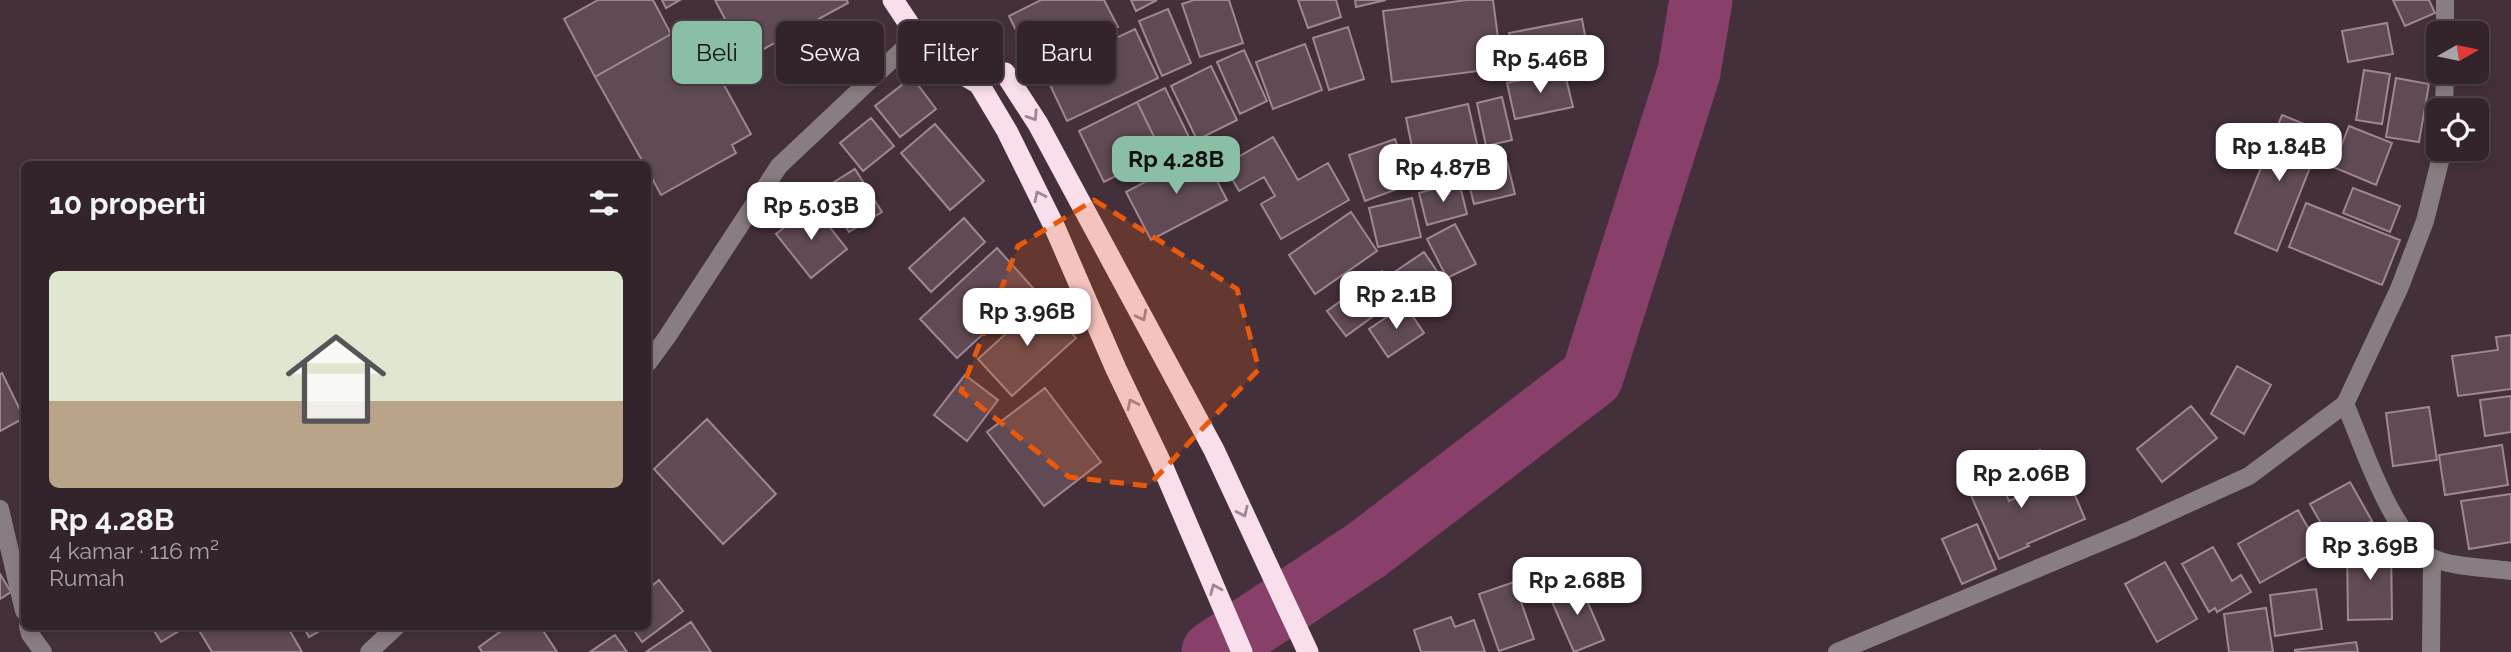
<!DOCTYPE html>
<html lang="id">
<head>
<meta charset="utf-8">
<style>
  :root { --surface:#33242c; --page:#3b2c34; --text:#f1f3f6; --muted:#a9a4a9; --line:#4e4148; --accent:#8abfa5 }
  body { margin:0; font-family:Raleway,sans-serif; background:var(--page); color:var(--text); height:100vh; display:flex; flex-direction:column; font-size:26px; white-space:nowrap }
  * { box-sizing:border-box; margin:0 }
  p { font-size:23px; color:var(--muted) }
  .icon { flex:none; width:38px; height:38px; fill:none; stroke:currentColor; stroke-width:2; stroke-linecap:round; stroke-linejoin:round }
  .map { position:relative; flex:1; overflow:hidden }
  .drawer { position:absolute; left:21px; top:161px; width:630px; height:469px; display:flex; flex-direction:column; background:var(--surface); border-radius:10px; box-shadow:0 4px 10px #0003,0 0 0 2px var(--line) }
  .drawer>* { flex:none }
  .guide { position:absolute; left:672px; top:21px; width:665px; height:63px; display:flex; gap:14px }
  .needle { width:46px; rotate:81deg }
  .tools { position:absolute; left:2426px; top:21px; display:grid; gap:14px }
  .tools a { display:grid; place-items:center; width:63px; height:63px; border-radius:10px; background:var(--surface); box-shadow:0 4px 10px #0003,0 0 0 2px var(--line); font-size:35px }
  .price { position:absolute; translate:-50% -60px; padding:0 16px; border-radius:14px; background:#fff; color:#222; font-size:23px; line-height:46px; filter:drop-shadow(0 2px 4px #0008) }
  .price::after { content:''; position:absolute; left:50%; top:42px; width:21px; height:16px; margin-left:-10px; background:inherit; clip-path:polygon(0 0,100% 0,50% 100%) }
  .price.active { background:var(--accent); color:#111 }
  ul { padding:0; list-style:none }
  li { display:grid; align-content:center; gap:14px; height:371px; padding:0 28px }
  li+li { border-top:2px solid var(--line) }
  li span { display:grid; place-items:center; height:217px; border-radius:10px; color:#555 }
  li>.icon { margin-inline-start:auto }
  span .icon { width:126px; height:126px; fill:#fffc; stroke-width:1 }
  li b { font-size:30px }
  h2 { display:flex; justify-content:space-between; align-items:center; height:84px; padding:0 28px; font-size:30px }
  .tag { padding:0 24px; border-radius:10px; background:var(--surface); box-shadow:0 4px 10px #0003,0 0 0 2px var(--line); font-size:24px; line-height:63px }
  .tag.active { background:var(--accent); color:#111 }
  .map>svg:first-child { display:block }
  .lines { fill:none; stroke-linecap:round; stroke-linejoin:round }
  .river { stroke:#883f6a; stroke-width:63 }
  .building { fill:#604a55; stroke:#9e8693; stroke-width:2 }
  .minor { stroke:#887d82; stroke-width:18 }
  .highway { stroke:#f9deec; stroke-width:21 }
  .oneway { stroke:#9e8794 }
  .marked { fill:#e8590c; fill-opacity:0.2; stroke:#e8590c; stroke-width:5; stroke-dasharray:14 9; stroke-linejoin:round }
</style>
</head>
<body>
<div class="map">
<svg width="2511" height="652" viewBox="0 0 2511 652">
  <rect width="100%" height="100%" fill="#44303b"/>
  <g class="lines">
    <path class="river" d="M1213,652L1368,549L1592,377L1689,72L1701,0"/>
  </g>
  <path class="building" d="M598,0H653L671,34L595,77L564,19Z
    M662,0H680L666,8Z
    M715,0H847L848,3L718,74L751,134L732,145L736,153L661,195L648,171V164H644L595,77L671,34L679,47L699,36L709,53L735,38Z
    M1041,0H1104L1118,27L1035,69L1009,16Z
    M1131,0H1157L1136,11Z
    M1194,0H1229L1243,43L1200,57L1182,4Z
    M1298,0H1336L1341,17L1308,28Z
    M1355,0H1386L1356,7Z
    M1467,0H1493L1502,68L1392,82L1383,11Z
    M2393,0H2429L2435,13L2405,26Z
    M1168,9L1191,63L1162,76L1139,21Z
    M1582,19L1590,62L1517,76L1509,33Z
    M2387,23L2393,54L2348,62L2342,31Z
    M1348,27L1364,79L1329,90L1313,38Z
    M1135,29L1158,78L1067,121L1044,72Z
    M1305,44L1322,90L1273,109L1256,62Z
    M1244,50L1267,101L1240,114L1217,62Z
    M1211,66L1237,120L1197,140L1171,86Z
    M1564,70L1573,107L1515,119L1507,83Z
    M2364,70L2390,74L2382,124L2356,120Z
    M912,77L936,109L900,137L875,106Z
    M2396,78L2429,84L2419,142L2386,137Z
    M1165,88L1190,139L1162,153L1137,102Z
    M1502,97L1512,140L1486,146L1477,103Z
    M1137,102L1162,153L1104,182L1079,131Z
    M1468,104L1480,157L1417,171L1406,118Z
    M2282,115L2324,132L2277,251L2235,233Z
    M871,118L894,146L863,171L840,143Z
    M935,124L984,181L950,210L901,153Z
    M2349,126L2392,143L2376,185L2333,167Z
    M1273,137L1298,180L1328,163L1349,200L1281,239L1261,204L1275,196L1264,177L1239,191L1224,165Z
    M1395,139L1411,184L1365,201L1349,155Z
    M1202,152L1227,200L1151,240L1126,192Z
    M1507,162L1515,194L1474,204L1466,172Z
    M855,169L882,212L849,232L823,189Z
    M1459,182L1467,214L1427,225L1419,193Z
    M2353,188L2400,206L2390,232L2343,213Z
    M1412,198L1421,237L1378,247L1369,208Z
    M2306,203L2400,240L2382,285L2289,247Z
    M812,205L847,249L811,278L776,234Z
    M1351,212L1377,251L1315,294L1289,255Z
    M964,218L985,242L931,292L909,268Z
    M1455,224L1476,264L1447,278L1427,239Z
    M997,248L1033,288L957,358L920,319Z
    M1424,252L1447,286L1415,307L1393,273Z
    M1382,271L1401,296L1346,336L1327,311Z
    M1043,300L1076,338L1012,396L978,359Z
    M1405,305L1424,333L1388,357L1369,329Z
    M2511,335V389L2458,396L2452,356L2498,350L2496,337Z
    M2237,366L2271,385L2244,434L2211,414Z
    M2,373L24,418L0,431V374Z
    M965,375L998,400L967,441L934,415Z
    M1045,388L1101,462L1044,506L987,432Z
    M2511,396V432L2485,436L2480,400Z
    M2191,406L2217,438L2162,482L2137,449Z
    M2429,407L2437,460L2393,466L2386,413Z
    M707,419L776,494L723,544L654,469Z
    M2502,445L2508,485L2445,495L2439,455Z
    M2040,450L2052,477L2015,494L2003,467Z
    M1992,462L2009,501L2067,476L2085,519L2027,544L2029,546L1999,559L1962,475Z
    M2350,482L2372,521L2332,543L2310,504Z
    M2511,494V542L2469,549L2461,501Z
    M2298,510L2320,549L2260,583L2238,544Z
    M1977,524L1996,569L1962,584L1942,539Z
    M2391,544L2392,619L2348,620L2347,545Z
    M2213,547L2232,581L2241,575L2251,592L2217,612L2215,608L2209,612L2182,564Z
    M2165,562L2197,619L2157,642L2125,584Z
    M0,574L11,592L0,599Z
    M659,580L683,611L642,642L631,626H648V589Z
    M1514,582L1534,639L1499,651L1479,594Z
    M1579,582L1604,640L1574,652L1549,595Z
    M2316,589L2322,629L2275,636L2270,595Z
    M2266,608L2273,652H2229L2224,614Z
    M1451,617L1455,627L1474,620L1485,652H1421L1414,630Z
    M691,622L711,652H646Z
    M151,626H187L161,642Z
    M209,626H287L302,652H212L200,632Z
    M303,626H328L309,637Z
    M508,626H540L557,652H482L479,647Z
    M615,635L627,652H590Z
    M2356,642L2358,652H2295V650Z"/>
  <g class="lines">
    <path class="minor" d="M2445,0V33
      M2444,110L2445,72
      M648,363L667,337L779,166L917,36
      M2345,404C2364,447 2390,534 2431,557C2448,567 2491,568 2511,571
      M0,509L24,611
      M28,626L30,634L43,652
      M369,652L397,626
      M1837,652L2130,530L2249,476L2345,404L2399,289L2425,221L2443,149
      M2431,652L2432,558"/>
    <path class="highway" d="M893,0L917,36L964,75L979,84L1007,131L1055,228L1116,369L1162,465L1242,652
      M964,75L1005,73L1038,124L1214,450L1308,652"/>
  </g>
  <defs><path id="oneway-chevron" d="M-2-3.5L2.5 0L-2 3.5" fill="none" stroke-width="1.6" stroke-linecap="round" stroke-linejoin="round" transform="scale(1.75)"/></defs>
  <g class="oneway">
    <use href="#oneway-chevron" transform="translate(1033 116) rotate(57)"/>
    <use href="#oneway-chevron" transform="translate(1039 196) rotate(-116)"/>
    <use href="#oneway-chevron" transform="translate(1142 316) rotate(62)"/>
    <use href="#oneway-chevron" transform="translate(1132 404) rotate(-116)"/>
    <use href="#oneway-chevron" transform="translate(1243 512) rotate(65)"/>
    <use href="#oneway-chevron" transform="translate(1215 589) rotate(-113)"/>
  </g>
  <path class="marked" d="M1094,200L1237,289L1259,369L1148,486L1069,477L961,391L1018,246Z"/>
</svg>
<div class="tools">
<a><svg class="needle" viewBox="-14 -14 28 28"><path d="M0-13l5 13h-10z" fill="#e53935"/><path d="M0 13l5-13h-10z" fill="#a9a4a9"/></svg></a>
<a><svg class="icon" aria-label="locate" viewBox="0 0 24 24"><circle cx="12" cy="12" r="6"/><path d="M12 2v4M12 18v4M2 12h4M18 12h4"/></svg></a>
</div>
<b class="price" style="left:1540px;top:95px">Rp 5.46B</b>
<b class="price" style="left:2279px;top:183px">Rp 1.84B</b>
<b class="price active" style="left:1176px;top:196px">Rp 4.28B</b>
<b class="price" style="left:1443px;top:204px">Rp 4.87B</b>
<b class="price" style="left:811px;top:242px">Rp 5.03B</b>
<b class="price" style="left:1396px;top:331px">Rp 2.1B</b>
<b class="price" style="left:1027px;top:348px">Rp 3.96B</b>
<b class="price" style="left:2021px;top:510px">Rp 2.06B</b>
<b class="price" style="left:2370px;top:582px">Rp 3.69B</b>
<b class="price" style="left:1577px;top:617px">Rp 2.68B</b>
<div class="guide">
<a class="tag active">Beli</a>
<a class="tag">Sewa</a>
<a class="tag">Filter</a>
<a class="tag">Baru</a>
</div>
<section class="drawer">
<h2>10 properti<svg class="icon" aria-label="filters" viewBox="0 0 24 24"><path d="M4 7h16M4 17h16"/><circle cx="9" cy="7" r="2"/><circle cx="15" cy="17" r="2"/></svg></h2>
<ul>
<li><span style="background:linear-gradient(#dfe7d0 60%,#b9a48a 0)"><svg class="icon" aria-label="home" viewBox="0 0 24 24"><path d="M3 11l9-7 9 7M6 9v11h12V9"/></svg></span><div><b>Rp 4.28B</b><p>4 kamar · 116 m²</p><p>Rumah</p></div></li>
</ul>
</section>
</div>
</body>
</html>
